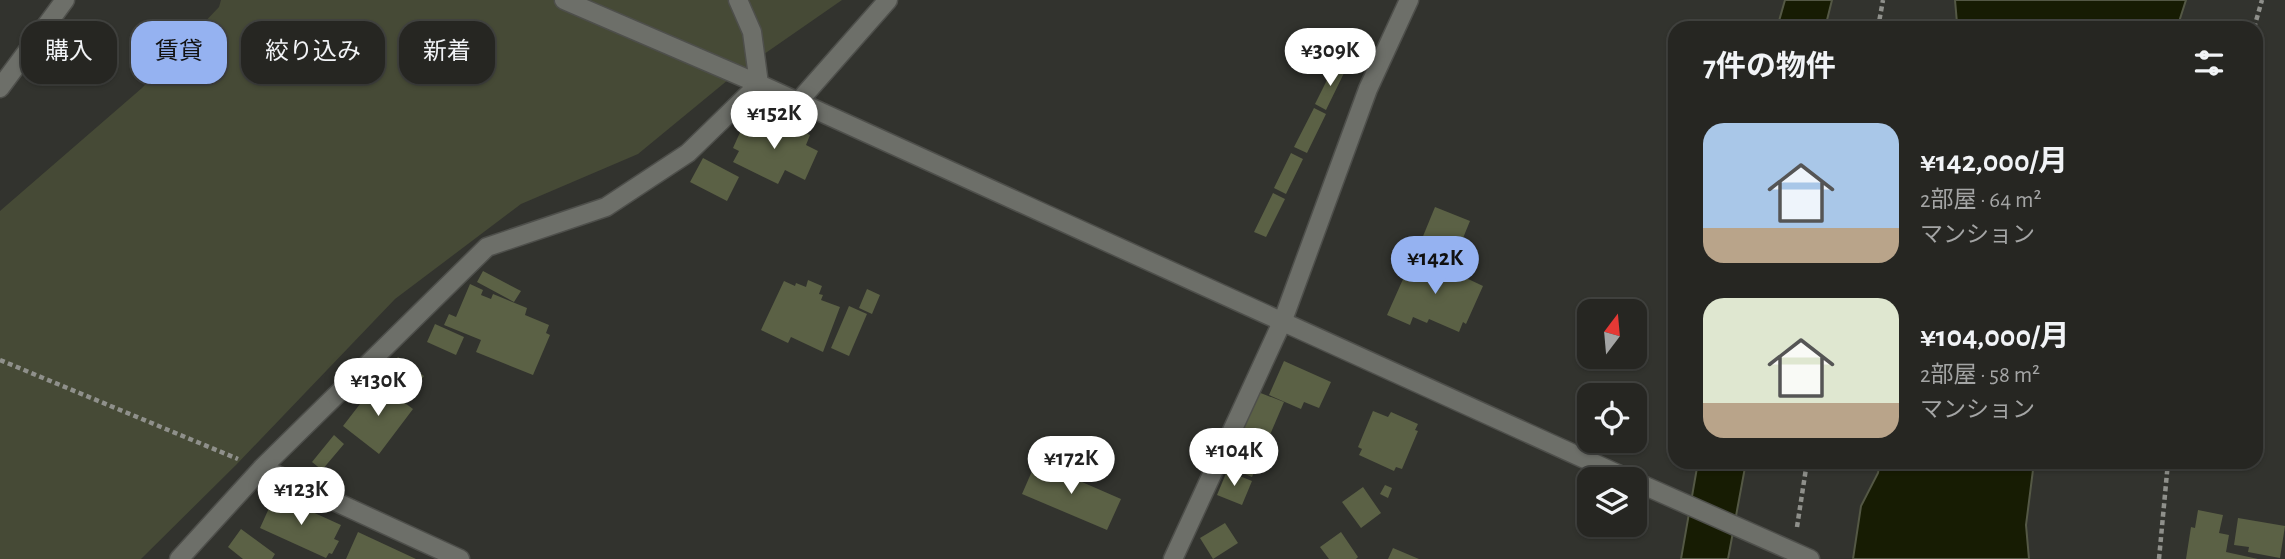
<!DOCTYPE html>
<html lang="ja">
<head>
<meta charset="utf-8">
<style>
  :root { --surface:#262622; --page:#32322f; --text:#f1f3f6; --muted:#a4a5a5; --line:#424340; --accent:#95b2f1 }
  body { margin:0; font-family:"Alegreya Sans","Noto Sans JP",sans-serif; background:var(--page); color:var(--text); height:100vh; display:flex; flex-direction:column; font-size:26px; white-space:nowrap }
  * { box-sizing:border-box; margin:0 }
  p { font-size:23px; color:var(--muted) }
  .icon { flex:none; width:38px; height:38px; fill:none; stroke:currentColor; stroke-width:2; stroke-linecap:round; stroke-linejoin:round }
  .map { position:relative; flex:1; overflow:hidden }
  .drawer { position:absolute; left:1668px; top:21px; width:595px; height:448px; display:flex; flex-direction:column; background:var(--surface); border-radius:21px; box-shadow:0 2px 5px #0004,0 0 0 2px var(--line) }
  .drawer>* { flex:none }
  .hud { position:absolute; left:21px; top:21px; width:665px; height:63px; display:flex; gap:14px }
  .needle { width:46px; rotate:16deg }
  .controls { position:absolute; left:1577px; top:299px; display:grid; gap:14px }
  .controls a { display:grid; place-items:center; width:70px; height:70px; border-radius:14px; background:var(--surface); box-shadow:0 2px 5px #0004,0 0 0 2px var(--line); font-size:35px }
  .price { position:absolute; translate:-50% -60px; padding:0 16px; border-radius:24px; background:#fff; color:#222; font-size:23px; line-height:46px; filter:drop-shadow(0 2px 4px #0008) }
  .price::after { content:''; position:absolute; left:50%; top:42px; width:21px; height:16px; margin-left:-10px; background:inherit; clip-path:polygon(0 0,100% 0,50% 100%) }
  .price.active { background:var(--accent); color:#111 }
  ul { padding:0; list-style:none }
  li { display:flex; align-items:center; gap:21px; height:175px; padding:0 35px }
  li span { display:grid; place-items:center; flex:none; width:196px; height:140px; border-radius:21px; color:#555 }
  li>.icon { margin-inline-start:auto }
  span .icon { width:84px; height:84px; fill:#fffc; stroke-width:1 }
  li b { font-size:30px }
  h2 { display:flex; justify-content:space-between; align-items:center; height:84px; padding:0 35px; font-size:30px }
  .pill { padding:0 24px; border-radius:21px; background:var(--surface); box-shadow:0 2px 5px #0004,0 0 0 2px var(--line); font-size:24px; line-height:63px }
  .pill.active { background:var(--accent); color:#111 }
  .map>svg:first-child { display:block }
  .green { fill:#464a36 }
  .water { fill:#171c03; stroke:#545845; stroke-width:2 }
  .building { fill:#5b6145 }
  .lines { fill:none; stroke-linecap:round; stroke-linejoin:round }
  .minor-casing { stroke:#4e4f4b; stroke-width:21 }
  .path { stroke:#8f908b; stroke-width:4.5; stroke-dasharray:5 3.5; stroke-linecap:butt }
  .minor { stroke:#6d6f69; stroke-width:18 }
</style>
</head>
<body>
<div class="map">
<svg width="2285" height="559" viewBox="0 0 2285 559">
  <rect width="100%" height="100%" fill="#32332e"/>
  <path class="green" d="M221,0H842L734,75L638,154L521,204L395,299L236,465L141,559H0V211L142,88L219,7Z"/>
  <path class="water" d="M1785,0H1832L1825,28H1777Z
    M1955,0H2186L2177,28H1953L1957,23Z
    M1698,462H1746L1728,559H1681Z
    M1880,462H2034L2026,525L2029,559H1853L1861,506L1878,473Z"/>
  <path class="building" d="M1291,41L1329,61L1323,72L1285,53Z
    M1334,66L1345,71L1326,110L1315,104Z
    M1314,108L1326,114L1307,153L1294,147Z
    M746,119L779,134L784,123L810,135L806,145L818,151L805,180L785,170L778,184L733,162L739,151L733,148Z
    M1291,153L1303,159L1286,194L1274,188Z
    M703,158L739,177L727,201L690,182Z
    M1273,193L1285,199L1266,237L1254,232Z
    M1435,207L1470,221L1454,260L1419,246Z
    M1412,259L1430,267L1432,262L1483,286L1466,324L1463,322L1459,332L1429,319L1427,323L1413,317L1410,325L1387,315Z
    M483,271L521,291L514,302L477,282Z
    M808,280L822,286L819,294L823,295L821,300L840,307L823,352L791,337L788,343L761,330L784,281L795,286L796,283L806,287Z
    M470,284L483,290L481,295L491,299L493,294L527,308L525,315L549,325L546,333L550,335L533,375L476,352L481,340L444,325L449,314L456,317Z
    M867,289L880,295L872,314L859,308Z
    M849,306L867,314L849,356L831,348Z
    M435,324L464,337L456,355L427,342Z
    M398,357L424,376L406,399L380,379Z
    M1284,361L1331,382L1319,408L1304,402L1301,409L1269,395Z
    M377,382L413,409L379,454L343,426Z
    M1258,392L1284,402L1252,477L1227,466Z
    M1373,411L1388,417L1391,412L1418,424L1415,430L1418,431L1402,469L1396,467L1394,471L1359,455L1362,449L1358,447Z
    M334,435L344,444L322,470L312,462Z
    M1036,462L1121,499L1107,530L1022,494Z
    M1227,471L1252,481L1242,505L1217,495Z
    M1385,485L1392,488L1388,498L1380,494Z
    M1363,487L1381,513L1361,528L1342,502Z
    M275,495L341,525L334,539L339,541L332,554L329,553L326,558L260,528Z
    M2198,510L2223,515L2219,533L2229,535L2226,552L2258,559H2186L2191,527L2195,528Z
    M2238,518L2285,526L2280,558L2248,552L2249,547L2234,545Z
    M1225,523L1238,543L1213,559L1200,538Z
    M241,529L275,554L272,559H243L228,547Z
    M358,532L416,559H346Z
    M1341,532L1358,557L1356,559H1329L1320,547Z
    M1393,548L1419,559H1388Z"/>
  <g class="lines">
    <defs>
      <path id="minor" d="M564,0L759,84L1631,480
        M0,88L65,0
        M798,102L888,0
        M262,468L460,559
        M1634,481L1810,559
        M179,559L262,468L487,247L606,207L688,153L759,84L752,32L738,0
        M1173,559L1283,320L1368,89L1409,0"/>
    </defs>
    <use href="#minor" class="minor-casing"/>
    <path class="path" d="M1878,28L1883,0
      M2254,28L2262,0
      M0,360L238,459
      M1797,527L1807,462
      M2159,559L2168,462"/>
    <use href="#minor" class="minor"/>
  </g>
</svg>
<div class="controls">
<a><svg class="needle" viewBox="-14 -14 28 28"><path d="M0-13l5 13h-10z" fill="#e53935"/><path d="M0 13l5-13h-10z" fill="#a4a5a5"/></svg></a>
<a><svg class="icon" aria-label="locate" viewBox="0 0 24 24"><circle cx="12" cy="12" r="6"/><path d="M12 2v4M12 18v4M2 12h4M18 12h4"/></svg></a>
<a><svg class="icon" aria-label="layers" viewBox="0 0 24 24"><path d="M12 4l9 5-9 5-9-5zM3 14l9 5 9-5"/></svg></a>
</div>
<b class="price" style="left:1330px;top:88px">¥309K</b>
<b class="price" style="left:774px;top:151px">¥152K</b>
<b class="price active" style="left:1435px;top:296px">¥142K</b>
<b class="price" style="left:378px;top:418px">¥130K</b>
<b class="price" style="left:1234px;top:488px">¥104K</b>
<b class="price" style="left:1071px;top:496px">¥172K</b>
<b class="price" style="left:301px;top:527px">¥123K</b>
<div class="hud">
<a class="pill">購入</a>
<a class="pill active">賃貸</a>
<a class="pill">絞り込み</a>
<a class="pill">新着</a>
</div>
<section class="drawer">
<h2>7件の物件<svg class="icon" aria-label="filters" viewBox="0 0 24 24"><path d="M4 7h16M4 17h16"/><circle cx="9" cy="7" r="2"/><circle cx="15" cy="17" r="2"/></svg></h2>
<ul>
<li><span style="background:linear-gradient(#a9c7e8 75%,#b9a48a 0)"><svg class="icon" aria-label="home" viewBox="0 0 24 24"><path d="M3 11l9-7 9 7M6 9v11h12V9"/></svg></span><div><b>¥142,000/月</b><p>2部屋 · 64 m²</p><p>マンション</p></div></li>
<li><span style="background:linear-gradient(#dfe7d0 75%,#b9a48a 0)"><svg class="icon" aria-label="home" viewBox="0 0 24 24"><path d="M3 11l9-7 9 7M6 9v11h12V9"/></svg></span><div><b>¥104,000/月</b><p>2部屋 · 58 m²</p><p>マンション</p></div></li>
</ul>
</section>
</div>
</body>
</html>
